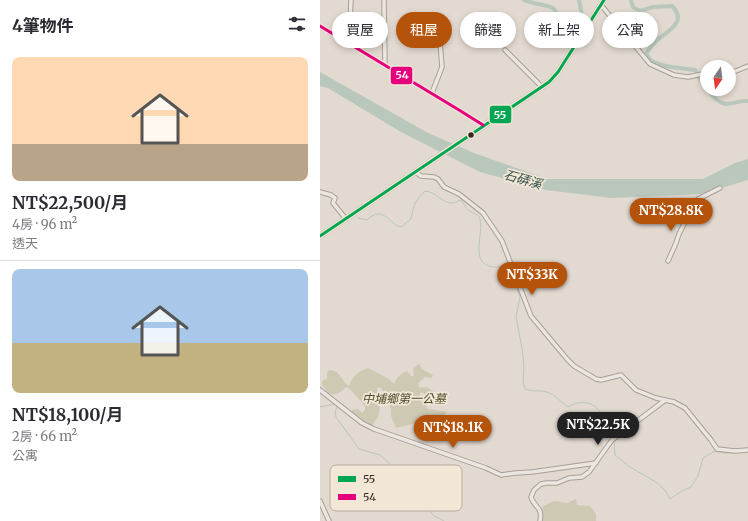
<!DOCTYPE html>
<html lang="zh-TW">
<head>
<meta charset="utf-8">
<style>
  :root { --surface:#fff; --page:#f7f7f7; --text:#2b2b33; --muted:#7c7c81; --line:#e1e1e2; --accent:#b45309 }
  body { margin:0; font-family:Merriweather,"Noto Sans TC",serif; background:var(--page); color:var(--text); height:100vh; display:flex; flex-direction:column; font-size:15px; white-space:nowrap }
  * { box-sizing:border-box; margin:0 }
  p { font-size:13px; color:var(--muted) }
  .icon { flex:none; width:22px; height:22px; fill:none; stroke:currentColor; stroke-width:2; stroke-linecap:round; stroke-linejoin:round }
  .map { position:relative; flex:1; overflow:hidden }
  .drawer { display:flex; flex-direction:column; background:var(--surface); width:320px }
  .drawer>* { flex:none }
  .top-card { position:absolute; left:12px; top:12px; width:356px; height:36px; display:flex; gap:8px }
  .needle { width:26px; rotate:194deg }
  .controls { position:absolute; left:380px; top:60px; display:grid; gap:8px }
  .controls a { display:grid; place-items:center; width:36px; height:36px; border-radius:50%; background:var(--surface); box-shadow:0 2px 6px #0003; font-size:20px }
  .price { position:absolute; translate:-50% -34px; padding:0 9px; border-radius:14px; background:var(--accent); color:#fff; font-size:13px; line-height:26px; filter:drop-shadow(0 1px 2px #0008) }
  .price::after { content:''; position:absolute; left:50%; top:24px; width:12px; height:9px; margin-left:-6px; background:inherit; clip-path:polygon(0 0,100% 0,50% 100%) }
  .price.active { background:#222; color:#fff }
  ul { padding:0; list-style:none }
  li { display:grid; align-content:center; gap:8px; height:212px; padding:0 12px }
  li+li { border-top:1px solid var(--line) }
  li span { display:grid; place-items:center; height:124px; border-radius:8px; color:#555 }
  li>.icon { margin-inline-start:auto }
  span .icon { width:72px; height:72px; fill:#fffc; stroke-width:1 }
  li b { font-size:17px }
  h2 { display:flex; justify-content:space-between; align-items:center; height:48px; padding:0 12px; font-size:17px }
  .tag { padding:0 14px; border-radius:18px; background:var(--surface); box-shadow:0 2px 6px #0003; font-size:14px; line-height:36px }
  .tag.active { background:var(--accent); color:#fff }
  main { display:flex; flex:1; min-height:0 }
  .map>svg:first-child { display:block }
  .cemetery { fill:#cec9b3 }
  .water { fill:#b9c7bc }
  .lines { fill:none; stroke-linecap:round; stroke-linejoin:round }
  .stream { stroke:#b9c7bc; stroke-width:1 }
  .river { stroke:#b9c7bc; stroke-width:4 }
  .minor-casing { stroke:#a89f98; stroke-width:5.5 }
  .major-casing { stroke:#8d857f; stroke-width:6 }
  .minor { stroke:#ebe6e0; stroke-width:3.5 }
  .major { stroke:#e2dbd3; stroke-width:4 }
  .bus-1-casing { stroke:#f2e6d7; stroke-width:6 }
  .bus-2-casing { stroke:#f2e6d7; stroke-width:6 }
  .bus-1 { stroke:#00a651; stroke-width:3 }
  .bus-2 { stroke:#e5007d; stroke-width:3 }
  .bus-dot { fill:#362821; stroke:#f2e6d7; stroke-width:1.5 }
  .labels { text-anchor:middle; stroke-width:3.5; stroke-linejoin:round; paint-order:stroke }
  .park-label { font-size:12px; font-style:italic; fill:#4d5029; stroke:#f2e6d7 }
  .water-label { font-size:13px; font-style:italic; fill:#32544c; stroke:#f2e6d7 }
  .key { fill:#f2e6d7; stroke:#baada0; stroke-width:1 }
  .key-label { font-size:11px; fill:#362821 }
  .line-badge { stroke:#f2e6d7; stroke-width:1.5 }
  .badge-label { font-size:11px; text-anchor:middle; font-weight:bold; fill:#fff }
</style>
</head>
<body>
<main>
<section class="drawer">
<h2>4筆物件<svg class="icon" aria-label="filters" viewBox="0 0 24 24"><path d="M4 7h16M4 17h16"/><circle cx="9" cy="7" r="2"/><circle cx="15" cy="17" r="2"/></svg></h2>
<ul>
<li><span style="background:linear-gradient(#ffd9b3 70%,#b9a48a 0)"><svg class="icon" aria-label="home" viewBox="0 0 24 24"><path d="M3 11l9-7 9 7M6 9v11h12V9"/></svg></span><div><b>NT$22,500/月</b><p>4房 · 96 m²</p><p>透天</p></div></li>
<li><span style="background:linear-gradient(#a9c7e8 60%,#c2b280 0)"><svg class="icon" aria-label="home" viewBox="0 0 24 24"><path d="M3 11l9-7 9 7M6 9v11h12V9"/></svg></span><div><b>NT$18,100/月</b><p>2房 · 66 m²</p><p>公寓</p></div></li>
</ul>
</section>
<div class="map">
<svg width="428" height="521" viewBox="0 0 428 521">
  <rect width="100%" height="100%" fill="#e2d9d0"/>
  <path class="cemetery" d="M99,364L102,369L113,375L111,378L105,377L98,383L99,388L107,387L113,391V395H106L101,392L99,397C102,402 105,404 108,409L123,411L127,412C125,416 110,425 105,427L103,421L76,428L71,416V409L62,389L59,387L57,389C59,405 64,413 52,425L39,419L32,413V410L38,409L42,413L45,410V406L30,389L26,387C20,393 14,397 6,392L5,388L2,385V381L7,379V373L9,370C22,371 20,380 29,386C32,376 39,371 48,368L69,379L74,384C77,377 81,373 87,371L91,376H94L93,368Z
    M256,499L257,505L270,506L276,514V521H221L220,520L223,506L234,501L247,503Z"/>
  <path class="water" d="M0,72L108,133L154,153L227,179H383L415,163L428,159V180L381,194L292,198L226,190L160,172L81,132L8,88L0,86Z"/>
  <g class="lines">
    <path class="stream" d="M38,218L47,220C63,204 70,225 81,227L91,219C94,204 94,202 105,191C116,192 122,203 132,203C134,203 138,201 141,200C144,204 146,209 151,212C154,214 159,214 160,219C164,233 149,264 173,267C178,268 184,266 189,266L200,297L196,317L202,348L204,365L203,381L205,389C213,392 220,390 227,392C235,395 241,402 248,407C275,392 285,417 293,437
      M17,406L15,413L16,417L39,449L60,455L68,462L77,476L83,487L97,493L113,515L124,521
      M0,407L15,404
      M294,440L295,455L310,467L336,482L344,489L350,499L362,491L371,487L378,476L383,458L395,451L403,453H413"/>
    <path class="river" d="M204,0C212,4 228,5 233,8C238,12 242,27 248,33H259L264,26L259,0
      M311,0L313,7L320,11L333,7L352,6C366,20 352,29 341,37C335,41 330,47 326,54C328,56 330,60 332,61C344,68 362,68 375,70C380,80 394,103 406,104C414,104 420,100 428,101"/>
    <defs>
      <path id="minor" d="M64,0L65,64
        M281,5L330,64L354,75L368,77L387,73
        M0,26L139,110L163,125
        M29,43L31,0
        M185,50L222,87
        M409,72L416,71L428,66
        M112,93L122,67L120,42L118,35H114
        M95,172L101,176L114,177L118,179L124,187L139,194L163,213L182,241L211,316L247,359L254,366L276,379L281,380L301,375L316,390L336,398L354,402L365,408L391,440L397,449L415,451L428,450
        M0,192L11,195L15,198L13,203L26,219
        M367,204L372,213
        M348,261L356,243L359,234L365,222L377,208L378,199L400,188
        M0,390L42,423L54,429L166,468L181,475L196,473L212,472L276,463
        M0,501L9,521
        M220,521C223,506 214,508 211,497L214,490L221,484L227,483H237L249,478L262,477L269,472L292,440L344,401"/>
      <path id="major" d="M0,236L229,82L238,72L284,0"/>
    </defs>
    <use href="#minor" class="minor-casing"/>
    <use href="#major" class="major-casing"/>
    <use href="#minor" class="minor"/>
    <use href="#major" class="major"/>
    <defs>
      <path id="bus-1" d="M0,236L229,82L238,72L284,0"/>
      <path id="bus-2" d="M0,26L139,110L163,125"/>
    </defs>
    <use href="#bus-1" class="bus-1-casing"/>
    <use href="#bus-2" class="bus-2-casing"/>
    <use href="#bus-1" class="bus-1"/>
    <use href="#bus-2" class="bus-2"/>
  </g>
  <circle class="bus-dot" cx="151" cy="135" r="3.5"/>
  <g class="labels">
    <g class="park-label">
      <text x="84" y="403">中埔鄉第一公墓</text>
    </g>
    <g class="water-label">
      <text transform="translate(203 179) rotate(16)" y="5">石硦溪</text>
    </g>
  </g>
  <rect x="10" y="465" width="132" height="46" rx="6" class="key"/>
  <rect x="18" y="476" width="18" height="6" fill="#00a651"/>
  <rect x="18" y="494" width="18" height="6" fill="#e5007d"/>
  <g class="key-label">
    <text x="43" y="483">55</text>
    <text x="43" y="501">54</text>
  </g>
  <g class="line-badge">
    <rect x="70" y="66" width="23" height="19" rx="4" fill="#e5007d"/>
    <rect x="169" y="105" width="23" height="19" rx="4" fill="#00a651"/>
  </g>
  <g class="badge-label">
    <text x="82" y="79">54</text>
    <text x="180" y="119">55</text>
  </g>
</svg>
<div class="controls">
<a><svg class="needle" viewBox="-14 -14 28 28"><path d="M0-13l5 13h-10z" fill="#e53935"/><path d="M0 13l5-13h-10z" fill="#7c7c81"/></svg></a>
</div>
<b class="price" style="left:351px;top:232px">NT$28.8K</b>
<b class="price" style="left:212px;top:296px">NT$33K</b>
<b class="price active" style="left:278px;top:446px">NT$22.5K</b>
<b class="price" style="left:133px;top:449px">NT$18.1K</b>
<div class="top-card">
<a class="tag">買屋</a>
<a class="tag active">租屋</a>
<a class="tag">篩選</a>
<a class="tag">新上架</a>
<a class="tag">公寓</a>
</div>
</div>
</main>
</body>
</html>
